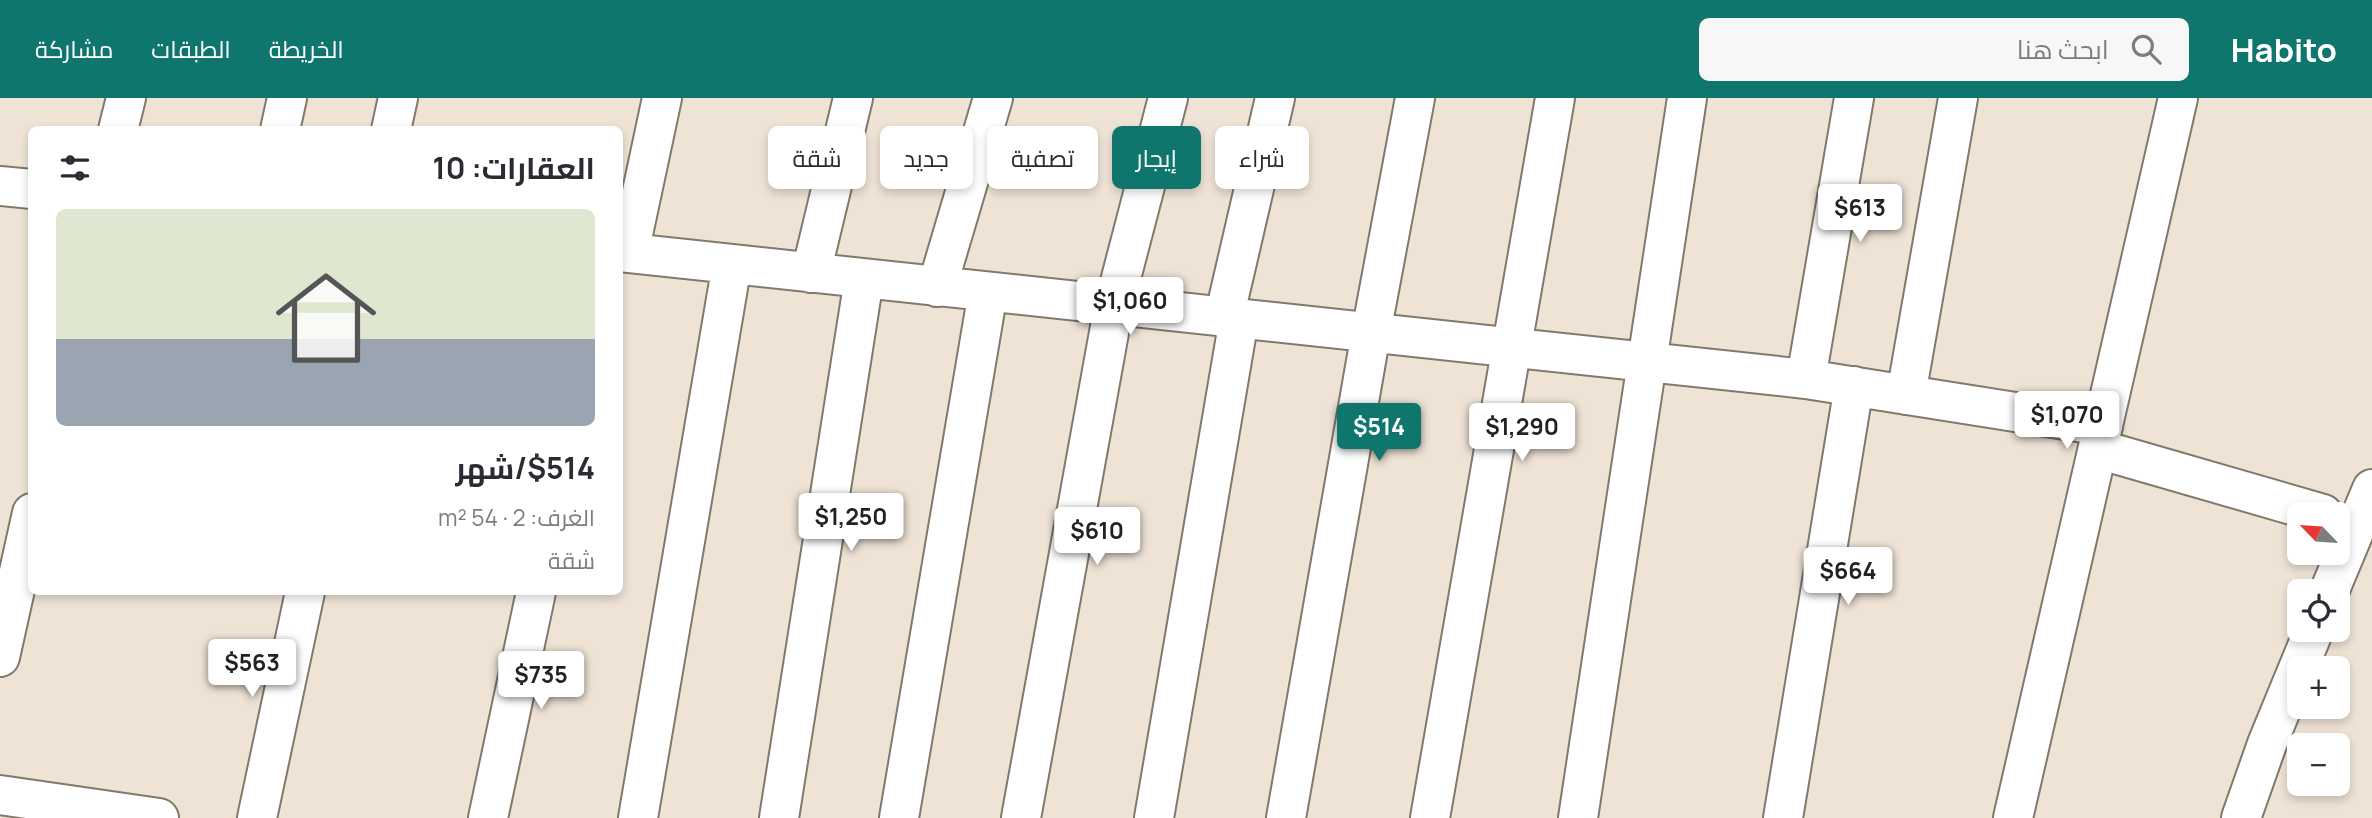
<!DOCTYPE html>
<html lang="ar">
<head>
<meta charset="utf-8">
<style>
  :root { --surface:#fff; --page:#f7f7f7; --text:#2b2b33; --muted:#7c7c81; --line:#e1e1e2; --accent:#0f766e }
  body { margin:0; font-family:Manrope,Cairo,sans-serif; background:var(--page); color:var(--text); direction:rtl; height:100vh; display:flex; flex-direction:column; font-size:26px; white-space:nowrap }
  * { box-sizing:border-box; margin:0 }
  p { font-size:23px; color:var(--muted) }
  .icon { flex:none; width:38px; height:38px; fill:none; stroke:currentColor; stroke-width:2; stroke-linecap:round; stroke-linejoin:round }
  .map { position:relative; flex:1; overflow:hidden; direction:ltr }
  .side { position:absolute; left:28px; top:28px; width:595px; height:469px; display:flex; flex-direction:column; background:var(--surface); border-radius:10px; box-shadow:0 4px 10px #0003; direction:rtl }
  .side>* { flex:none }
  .top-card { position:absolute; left:644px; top:28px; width:665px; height:63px; direction:rtl; display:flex; gap:14px }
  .needle { width:46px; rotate:295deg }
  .tools { position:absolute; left:2287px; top:404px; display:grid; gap:14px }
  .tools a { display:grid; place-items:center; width:63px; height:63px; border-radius:10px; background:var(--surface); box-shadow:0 4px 10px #0003; font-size:35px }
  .price { position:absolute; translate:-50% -60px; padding:0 16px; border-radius:7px; background:#fff; color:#222; font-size:23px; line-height:46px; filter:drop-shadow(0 2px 4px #0008) }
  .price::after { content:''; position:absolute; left:50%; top:42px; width:21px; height:16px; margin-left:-10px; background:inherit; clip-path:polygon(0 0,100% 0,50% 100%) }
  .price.selected { background:var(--accent); color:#fff }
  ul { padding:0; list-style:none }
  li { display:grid; align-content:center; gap:14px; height:371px; padding:0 28px }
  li+li { border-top:2px solid var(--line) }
  li span { display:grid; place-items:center; height:217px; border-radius:10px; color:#555 }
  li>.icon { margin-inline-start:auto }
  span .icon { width:126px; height:126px; fill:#fffc; stroke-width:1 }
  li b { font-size:30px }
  h2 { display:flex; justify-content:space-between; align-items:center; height:84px; padding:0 28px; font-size:30px }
  .chip { padding:0 24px; border-radius:10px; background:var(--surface); box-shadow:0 4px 10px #0003; font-size:24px; line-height:63px }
  .chip.selected { background:var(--accent); color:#fff }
  header { display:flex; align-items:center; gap:42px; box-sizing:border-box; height:98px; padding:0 35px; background:var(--accent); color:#fff }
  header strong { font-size:33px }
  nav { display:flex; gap:38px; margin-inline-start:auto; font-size:24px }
  .search { width:490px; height:63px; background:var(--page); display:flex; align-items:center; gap:18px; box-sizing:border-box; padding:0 24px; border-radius:10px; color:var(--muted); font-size:26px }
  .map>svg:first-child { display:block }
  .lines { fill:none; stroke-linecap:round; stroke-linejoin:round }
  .minor-casing { stroke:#82786c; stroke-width:42 }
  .tertiary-casing { stroke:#82786c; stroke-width:42 }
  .minor { stroke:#fff; stroke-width:38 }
  .tertiary { stroke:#fff; stroke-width:38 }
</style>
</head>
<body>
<header>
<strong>Habito</strong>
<div class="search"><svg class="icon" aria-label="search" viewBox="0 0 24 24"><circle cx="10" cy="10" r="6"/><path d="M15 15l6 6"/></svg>ابحث هنا</div>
<nav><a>الخريطة</a><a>الطبقات</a><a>مشاركة</a></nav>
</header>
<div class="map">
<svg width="2372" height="720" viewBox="0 0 2372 720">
  <rect width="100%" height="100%" fill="#efe3d6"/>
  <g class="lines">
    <defs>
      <path id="minor" d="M118,32L126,0
        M280,32L287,0
        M391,32L398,0
        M0,88L32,91
        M620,154L1806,281L2103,328
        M629,155L662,0
        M811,175L853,0
        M937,189L993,0
        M1224,220L1275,0
        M1806,281L1854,0
        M1906,297L1958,0
        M2098,351L2323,416
        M2329,494L2372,391
        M0,559L32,415
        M257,720L305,494
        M488,720L536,494
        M638,720L732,166
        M779,720L864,181
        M899,720L988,194
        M1021,720L1114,207L1168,0
        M1154,720L1239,221
        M1286,720L1371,235L1415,0
        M1430,720L1555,0
        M1578,720L1687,0
        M1783,720L1854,288
        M2241,720L2267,646L2314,532"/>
      <path id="tertiary" d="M0,697L159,720
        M2013,720L2178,0"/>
    </defs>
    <use href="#minor" class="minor-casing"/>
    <use href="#tertiary" class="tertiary-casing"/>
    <use href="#minor" class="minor"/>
    <use href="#tertiary" class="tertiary"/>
  </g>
</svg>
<div class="tools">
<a><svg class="needle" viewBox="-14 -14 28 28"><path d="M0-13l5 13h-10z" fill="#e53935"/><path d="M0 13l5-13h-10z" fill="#7c7c81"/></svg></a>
<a><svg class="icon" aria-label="locate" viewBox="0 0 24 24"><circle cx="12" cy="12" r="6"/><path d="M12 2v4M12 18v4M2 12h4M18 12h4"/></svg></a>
<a>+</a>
<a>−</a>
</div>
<b class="price" style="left:1860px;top:146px">$613</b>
<b class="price" style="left:1130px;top:239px">$1,060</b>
<b class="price" style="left:2067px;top:353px">$1,070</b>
<b class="price selected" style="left:1379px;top:365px">$514</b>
<b class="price" style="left:1522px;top:365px">$1,290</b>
<b class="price" style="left:851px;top:455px">$1,250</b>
<b class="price" style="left:1097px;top:469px">$610</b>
<b class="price" style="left:1848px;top:509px">$664</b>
<b class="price" style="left:252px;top:601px">$563</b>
<b class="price" style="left:541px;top:613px">$735</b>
<div class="top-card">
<a class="chip">شراء</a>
<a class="chip selected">إيجار</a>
<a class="chip">تصفية</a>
<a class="chip">جديد</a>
<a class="chip">شقة</a>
</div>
<section class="side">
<h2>العقارات: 10<svg class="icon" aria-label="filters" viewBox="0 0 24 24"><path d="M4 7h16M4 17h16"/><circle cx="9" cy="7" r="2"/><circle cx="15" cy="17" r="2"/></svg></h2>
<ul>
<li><span style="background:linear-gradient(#dfe7d0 60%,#9aa5b1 0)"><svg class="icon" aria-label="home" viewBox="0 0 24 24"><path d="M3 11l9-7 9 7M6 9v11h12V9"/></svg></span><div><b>$514/شهر</b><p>الغرف: 2 · 54 m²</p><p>شقة</p></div></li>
</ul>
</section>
</div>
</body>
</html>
